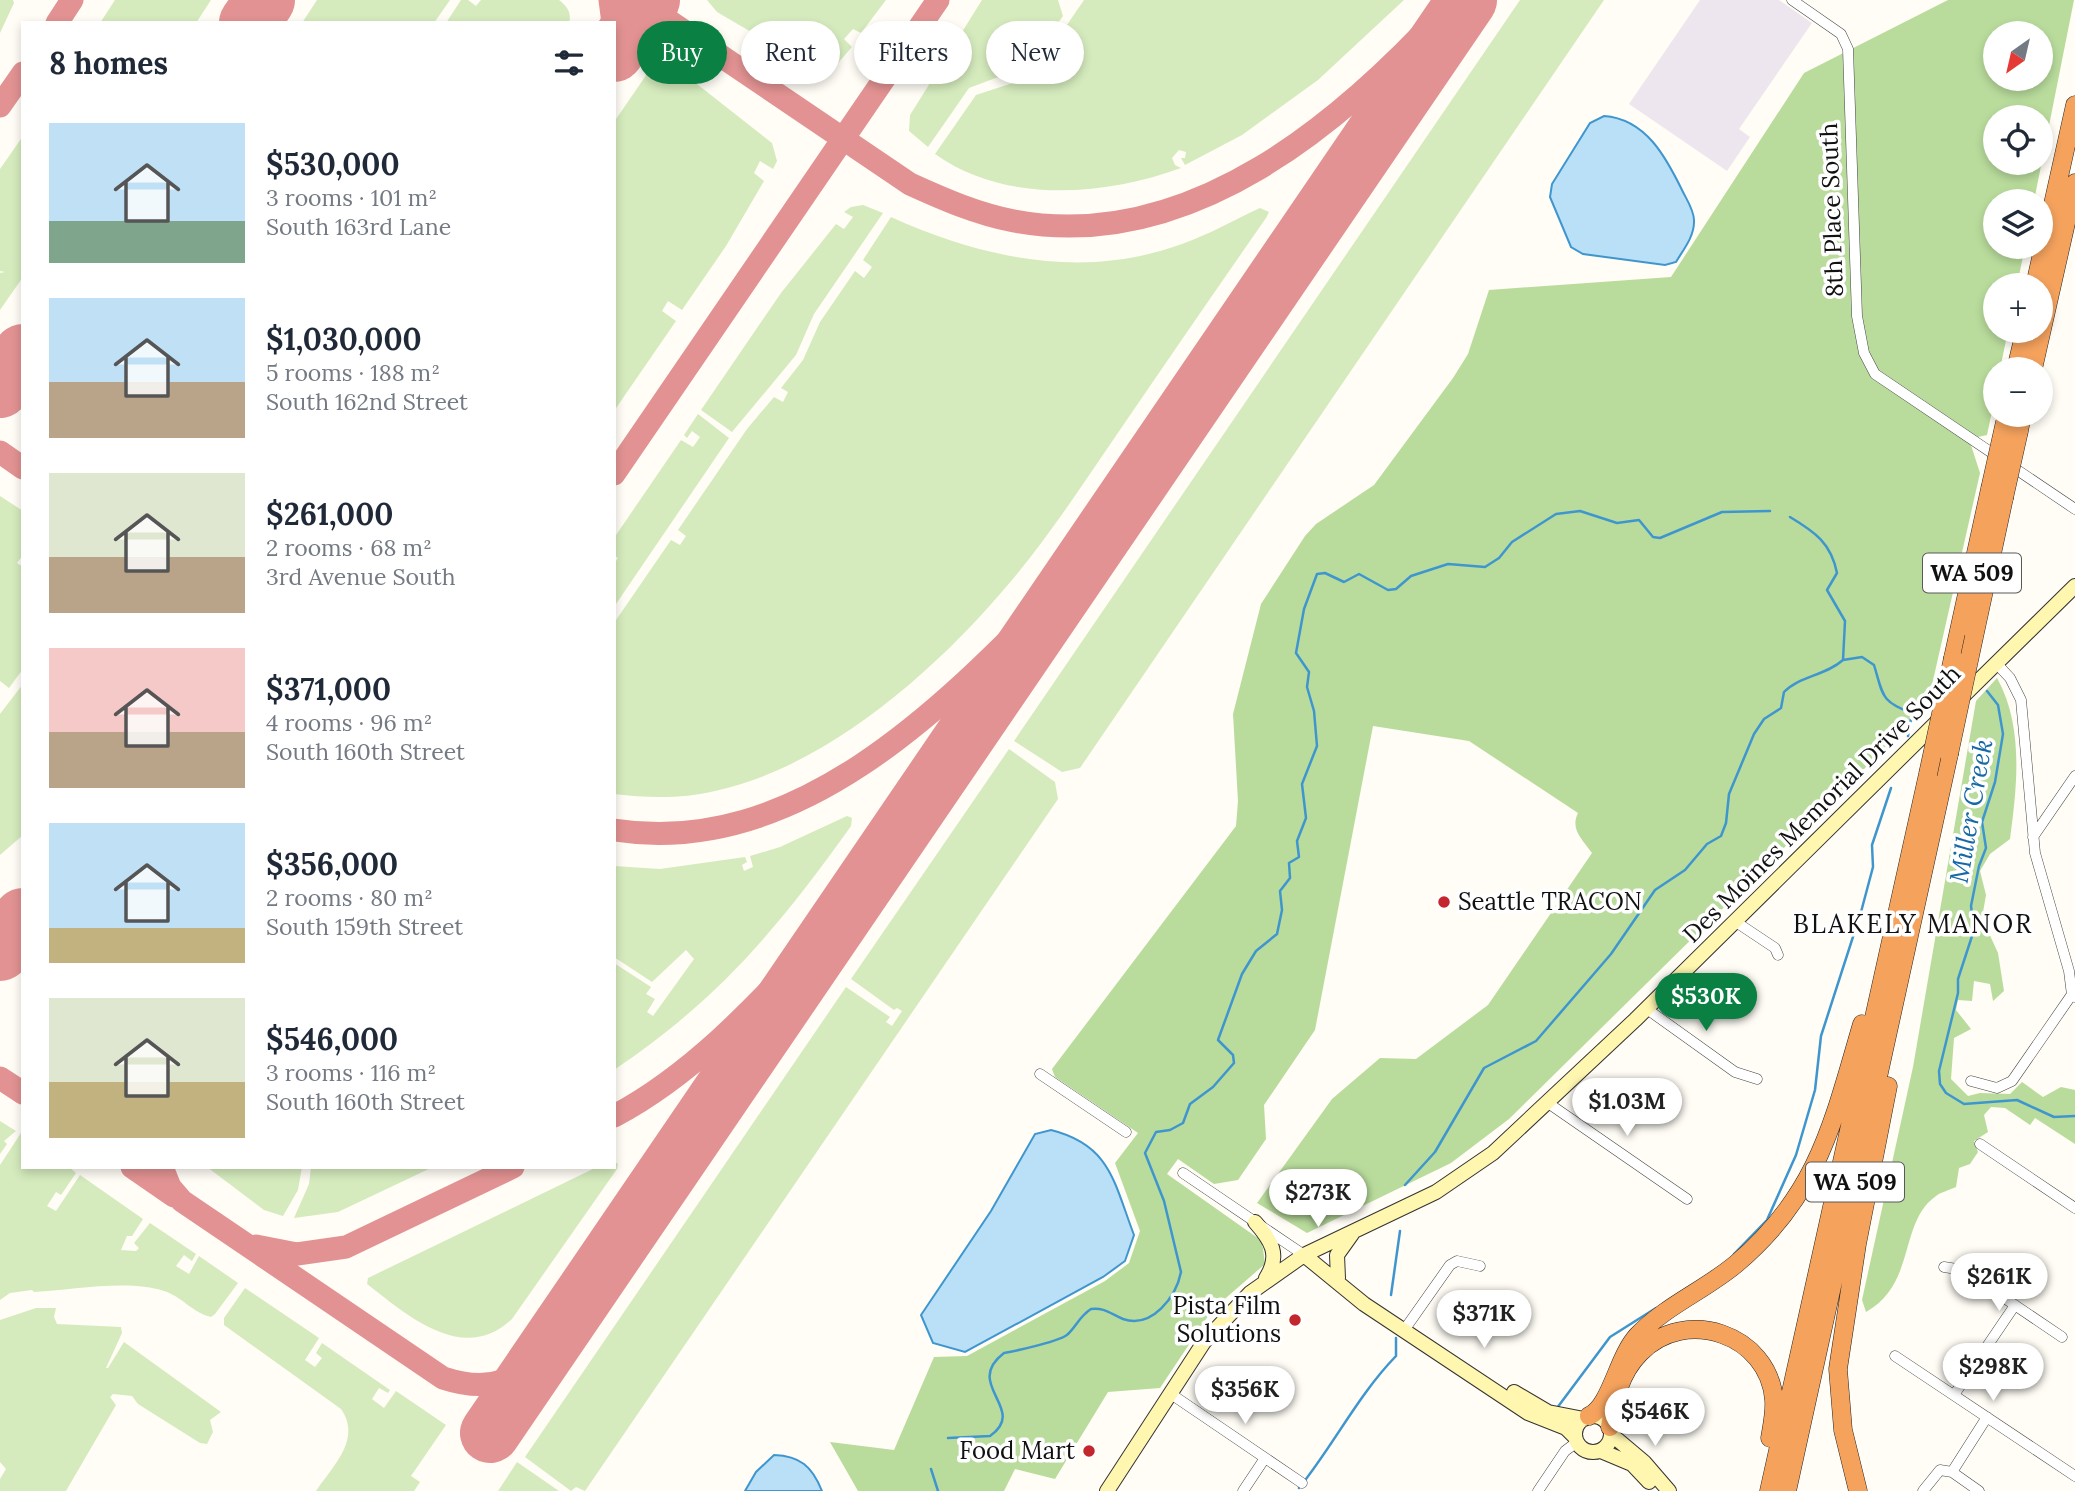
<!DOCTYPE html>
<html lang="en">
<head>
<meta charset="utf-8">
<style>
  :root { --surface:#fff; --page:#f6f6f7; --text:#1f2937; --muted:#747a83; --accent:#0b8043 }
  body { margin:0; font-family:Lora,serif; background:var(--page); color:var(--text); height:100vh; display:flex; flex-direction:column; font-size:26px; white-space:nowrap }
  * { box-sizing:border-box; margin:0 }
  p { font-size:23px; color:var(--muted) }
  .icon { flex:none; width:38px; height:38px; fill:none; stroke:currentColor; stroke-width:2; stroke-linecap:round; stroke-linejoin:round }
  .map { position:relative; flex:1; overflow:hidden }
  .drawer { position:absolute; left:21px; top:21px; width:595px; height:1148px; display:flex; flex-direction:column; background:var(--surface); border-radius:0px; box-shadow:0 4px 10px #0003 }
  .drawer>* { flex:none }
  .banner { position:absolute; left:637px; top:21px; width:665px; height:63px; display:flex; gap:14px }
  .needle { width:46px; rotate:214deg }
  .tools { position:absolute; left:1983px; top:21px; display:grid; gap:14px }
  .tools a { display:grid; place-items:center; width:70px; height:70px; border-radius:50%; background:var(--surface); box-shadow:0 4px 10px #0003; font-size:35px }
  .price { position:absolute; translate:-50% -60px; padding:0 16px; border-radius:24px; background:#fff; color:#222; font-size:23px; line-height:46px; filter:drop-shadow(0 2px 4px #0008) }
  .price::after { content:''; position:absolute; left:50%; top:42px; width:21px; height:16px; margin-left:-10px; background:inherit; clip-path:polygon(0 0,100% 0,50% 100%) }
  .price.on { background:var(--accent); color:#fff }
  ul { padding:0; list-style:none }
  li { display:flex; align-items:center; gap:21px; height:175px; padding:0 28px }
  li span { display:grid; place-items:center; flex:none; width:196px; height:140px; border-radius:0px; color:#555 }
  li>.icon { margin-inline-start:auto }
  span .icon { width:84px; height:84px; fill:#fffc; stroke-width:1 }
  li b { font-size:30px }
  h2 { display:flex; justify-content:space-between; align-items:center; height:84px; padding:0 28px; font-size:30px }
  .tag { padding:0 24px; border-radius:32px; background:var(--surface); box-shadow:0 4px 10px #0003; font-size:24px; line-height:63px }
  .tag.on { background:var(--accent); color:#fff }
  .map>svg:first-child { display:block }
  .industrial { fill:#eee6ef }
  .green { fill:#d5ebbd }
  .forest { fill:#b9dc9c; fill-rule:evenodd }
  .water { fill:#b9e0f7; stroke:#3f96cf; stroke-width:2 }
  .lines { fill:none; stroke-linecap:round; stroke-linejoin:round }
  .stream { stroke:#3f96cf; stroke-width:2.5 }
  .taxiway { stroke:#e29292; stroke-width:23 }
  .runway { stroke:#e29292; stroke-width:60 }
  .street-casing { stroke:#444; stroke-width:11 }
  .secondary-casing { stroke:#333; stroke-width:16 }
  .highway-casing { stroke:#222; stroke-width:19 }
  .street { stroke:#fff; stroke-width:10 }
  .secondary { stroke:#fff6b0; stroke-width:14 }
  .highway { stroke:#f5a25d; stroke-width:18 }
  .highway-bridge-casing { stroke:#222; stroke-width:19; stroke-linecap:butt }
  .highway-bridge { stroke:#f5a25d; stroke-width:18 }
  .poi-dot { fill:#c4262e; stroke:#fff; stroke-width:2.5 }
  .labels { text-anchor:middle; stroke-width:7; stroke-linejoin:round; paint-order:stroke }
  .shield { fill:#fff; stroke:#585858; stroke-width:2 }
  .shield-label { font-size:23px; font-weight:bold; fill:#111 }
  .street-label { font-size:24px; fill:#111; stroke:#fff }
  .poi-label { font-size:24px; fill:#111; stroke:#fff; text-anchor:end }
  .water-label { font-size:26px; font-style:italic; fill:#1768a6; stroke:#fff }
  .neighbourhood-label { font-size:26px; letter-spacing:2px; fill:#111; stroke:#fff }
</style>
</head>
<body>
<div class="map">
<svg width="2075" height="1491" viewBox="0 0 2075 1491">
  <rect width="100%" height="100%" fill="#fffdf5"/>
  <path class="industrial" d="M1700,0H1779L1812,23L1739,129L1750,137L1727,171L1629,104Z"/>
  <path class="green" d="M0,0H13L14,3L0,33Z
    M115,0H211L196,23H100Z
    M317,0H450L434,23H302Z
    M461,0H468L476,6L481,0H559C567,6 572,13 569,23H446Z
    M707,0H886L861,33L853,29L844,39L852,47L830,72L816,70L717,12Z
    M982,0H1058L1063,16L1027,66L969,88L928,147L909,131L910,115Z
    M1084,0H1404L1318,80L1242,135L1185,165L1181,158H1185L1186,152L1179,150L1172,158L1175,165L1181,168C1104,196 1005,204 935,154L976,95L1022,80L1034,73Z
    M1520,0H1604L1080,768L1062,772L1014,741Z
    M660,55L772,143L777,161L773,169L760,161L754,173L764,181L726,246L682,310L668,301L662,311L676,321L614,411V122Z
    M23,136V277L0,310V273L5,272L0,271V169Z
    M863,205L883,213L814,314L796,355L732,432L701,410L781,293L836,224L844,229L853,217L844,212L851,207Z
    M1260,208L1269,212L1266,218C1218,287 1171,355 1124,424C1086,479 1050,536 1006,587C934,672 826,767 715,791C682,799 647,798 614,794V623L671,540L680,545L686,536L678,530L747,429L774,397L783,402L788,392L781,388L803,360L820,322L855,271L864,278L872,267L863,260L891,217C984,259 1084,280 1182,244C1210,234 1234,220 1260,208Z
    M698,414L729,438L614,607V564L618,558L614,555V538L681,440L693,447L700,437L692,431L687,438L684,435Z
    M0,496L23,511V555L17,563L23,567V669L9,688L0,681Z
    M23,684V835L0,855V714Z
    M1009,749L1055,782L1058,799L585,1491L576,1487L571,1491L525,1457L846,987L890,1017L886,1022L892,1026L902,1011L897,1008L894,1010L851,979Z
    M847,816L852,818L851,826C779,927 718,1000 614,1070V963L651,987L646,994L655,999L647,1012L653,1016L694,959L686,950L652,982L614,957V866L660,869L745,857L747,862L742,865L744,871L753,867L750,856L780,847Z
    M0,1121L16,1131L4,1141L7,1144L0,1154Z
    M21,1133L23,1167H69L76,1173L61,1195L56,1192L47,1206L56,1211L80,1175L143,1219L132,1236H127L121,1250L136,1251L139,1248L134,1243L150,1223L196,1254L192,1261L184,1255L176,1266L189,1274L199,1256L238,1283L215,1314L211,1317C193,1313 181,1296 164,1291C129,1279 71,1290 34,1292L32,1290L10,1293L0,1300V1165Z
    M614,1161L618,1164L617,1169L512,1319C464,1365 408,1316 367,1284L368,1278L597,1167H614Z
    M207,1167H302L298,1190L283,1216L264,1210Z
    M311,1167H433L338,1212L294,1218L309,1184Z
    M245,1288L319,1338L305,1360L315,1367L322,1358L316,1353L322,1343L390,1390L388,1393L379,1388L372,1399L384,1408L396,1391L446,1425L411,1476L420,1482L414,1491H316C333,1466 362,1439 341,1409L224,1325V1318Z
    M36,1308H56L54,1317L57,1324L121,1327L122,1333L106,1368H108L124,1342L221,1412L210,1420L213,1432L207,1444L200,1443L138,1404L132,1396L113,1394L110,1397L116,1405L66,1491H0V1479L6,1469L0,1462V1320Z
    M517,1462L559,1491H498Z"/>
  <path class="forest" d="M1948,0H2074L2034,201H1995V247H2025L2017,285H1995V331H2008L2000,369H1995V397L1987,435L1969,439L1980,473L1927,707L1509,1119L1451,1163L1307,1233L1257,1203L1332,1099L1380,1058L1416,1059L1488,1005L1592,853C1582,839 1570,829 1578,813L1469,741L1373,726L1315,1030L1264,1105L1266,1139L1238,1180L1214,1184L1178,1159L1167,1174L1262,1241L1265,1264L1212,1310L1160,1388L1108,1392L1055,1479L1015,1469L1004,1491H858L830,1442L894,1450L934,1357L967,1356L1105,1281L1129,1263L1140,1231L1115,1163L1138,1133L1055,1077L1052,1069L1236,826L1238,801L1233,714L1261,604L1305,536L1316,524L1374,485L1453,378L1468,354L1489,290L1671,277L1804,73ZM1995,33H2040V79H1995ZM1995,117H2040V163H1995Z
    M1997,678C2024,726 2017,787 2010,839L1990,854L1980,871L1986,895L1982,918L1998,953L2004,991L1993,1001L1990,984L1974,981L1972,1001L1958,1000L1956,1010L1971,1029L1954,1038L1951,1079L1968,1096L1980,1093L2010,1094L2022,1082L2043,1097L2061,1087L2075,1090V1144L2035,1118L2030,1125L2005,1108L1991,1107L1984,1115L1988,1132L1974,1141L1978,1152L1970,1164L1959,1168L1956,1187C1950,1190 1941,1192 1936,1196C1898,1223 1917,1283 1866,1312L1862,1300L1913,1067L1976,701Z"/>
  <path class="water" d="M1604,116C1646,119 1666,157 1683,192C1687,200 1695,212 1694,222C1694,237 1683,250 1676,262L1665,265L1583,254L1571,247L1550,197L1552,184L1590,123Z
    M1051,1130C1111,1145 1114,1183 1134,1235L1125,1261L1103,1277L965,1352L933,1343L921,1315L991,1211L1035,1134Z
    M774,1455C800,1456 812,1466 822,1491H745L756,1472Z"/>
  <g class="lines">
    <path class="stream" d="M1790,517C1815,532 1831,543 1837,573L1827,590L1845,621L1843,660L1862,657L1874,665C1883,694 1880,702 1912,713L1908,736
      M1987,691L1998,705L2003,734L1995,782L1982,822L1986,848L1979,866L1971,906L1974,930L1958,979V993L1939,1071L1940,1084L1946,1093L1964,1104L2017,1100L2054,1117L2075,1116
      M1405,1185L1435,1152L1484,1068L1536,1041L1611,954L1655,890L1685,870L1707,844L1721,836L1726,823L1729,794L1754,734L1764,719L1781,708L1784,692C1799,676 1825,676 1843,660
      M1734,1254L1767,1220L1796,1155L1815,1090L1821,1036L1861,912L1873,867L1872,845L1891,788
      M1391,1295L1400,1231
      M1557,1408L1610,1337L1656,1308
      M948,1438L990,1436C1029,1409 962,1385 1004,1353C1015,1351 1062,1341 1068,1334C1077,1325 1080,1316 1091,1309C1104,1307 1111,1314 1123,1319C1152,1329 1176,1297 1181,1272L1164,1201L1145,1153L1156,1132L1170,1130L1183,1123L1190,1104L1213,1087L1234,1063L1233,1055L1218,1040L1242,974L1256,951L1277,934L1282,910L1280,891L1290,878L1289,863L1299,857L1297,841L1306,818L1302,784L1317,746L1314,711L1307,687L1309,672L1296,653L1304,609L1317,574L1325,573L1344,582L1359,574L1388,590L1396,589L1411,576L1448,564L1485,567L1499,558L1512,542L1556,514L1580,511L1617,523L1639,520L1653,537L1660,538L1722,512L1770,511
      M931,1469L938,1491
      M1299,1488C1333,1446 1358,1395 1396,1356V1338"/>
    <path class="taxiway" d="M610,0L613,23
      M638,0L910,184C943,199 977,214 1014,221C1190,254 1345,121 1454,0
      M57,23L72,0
      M0,106L23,73
      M0,380L23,351
      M0,452L23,468
      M614,474L938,0
      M614,830C805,860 957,693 1077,571
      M0,915L23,904
      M0,949L23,917
      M0,1078L23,1093
      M614,1116C705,1068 777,982 847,909
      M132,1167L174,1196
      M162,1167L170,1187L182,1201L443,1378C492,1394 514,1381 549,1346
      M256,1246L297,1254L346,1247L513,1167"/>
    <path class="runway" d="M249,23L265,0
      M614,52L650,0
      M0,388L23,354
      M0,951L23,918
      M490,1433L1467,0"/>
    <defs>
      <path id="street" d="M1792,0L1841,34L1848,49L1857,316L1864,353L1875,374L2075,509
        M1996,663L2010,678L2021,700L2035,853L2069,971L2072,995L2075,997
        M2033,837L2075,776
        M1736,922L1775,948L1778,955
        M1647,1009L1735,1072L1757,1079
        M1040,1074L1126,1132
        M1971,1081L1997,1088L2012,1081L2075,990
        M1548,1103L1687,1199
        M1980,1144L2075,1208
        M1183,1173L1304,1255
        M1944,1267L1963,1270L2062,1337
        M1407,1326L1450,1265L1457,1261L1480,1266
        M1895,1356L2075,1476
        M1171,1394L1302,1483
        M1954,1395L2015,1305
        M1952,1472L1979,1491
        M1243,1491L1265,1458
        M1538,1491L1565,1451L1577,1442
        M1923,1491L1940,1470L1952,1472L1987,1417"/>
      <path id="secondary" d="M1959,700L2075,586
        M1255,1222C1271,1240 1281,1255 1266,1278
        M1304,1255L1364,1304L1528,1413L1566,1428L1575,1437
        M1338,1278L1337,1255L1352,1234
        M1514,1392L1548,1412L1584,1419
        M1575 1434a18 18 0 1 1 36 0a18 18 0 1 1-36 0Z
        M1612,1435L1644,1462L1669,1491
        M1601,1451L1632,1464L1649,1482
        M1107,1491L1204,1342L1250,1293L1304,1255L1436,1192L1493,1153L1635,1020L1942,717"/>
      <path id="highway" d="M2035,285L2075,105
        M2016,369L2025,331
        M2033,369L2075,183
        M2019,431L2022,415
        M1974,637L2004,498
        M1953,658L1990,489
        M1589,1416C1611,1406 1617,1358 1637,1336C1665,1306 1705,1290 1736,1264C1819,1194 1833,1122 1862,1024
        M1610,1427C1614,1400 1620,1373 1640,1353C1685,1306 1769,1334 1774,1400C1775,1413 1772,1426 1770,1438
        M1769,1491L1928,774
        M1787,1491L1949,754
        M1858,1491L1843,1430L1838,1369L1857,1244L1888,1086"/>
    </defs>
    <use href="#street" class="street-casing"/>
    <use href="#secondary" class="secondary-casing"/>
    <use href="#highway" class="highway-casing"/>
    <use href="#street" class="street"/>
    <use href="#secondary" class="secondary"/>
    <use href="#highway" class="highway"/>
    <defs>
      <path id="highway-bridge" d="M1990,489L2005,422
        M2004,498L2019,431
        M1949,754L1974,637
        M1928,774L1953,658"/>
    </defs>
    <use href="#highway-bridge" class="highway-bridge-casing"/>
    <use href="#highway-bridge" class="highway-bridge"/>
  </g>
  <g class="poi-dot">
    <circle cx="1444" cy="902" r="7"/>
    <circle cx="1295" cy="1320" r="7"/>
    <circle cx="1089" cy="1451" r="7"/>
  </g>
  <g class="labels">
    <g class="shield">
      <rect x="1923" y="553.5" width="98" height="39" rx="5"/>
      <rect x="1806" y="1162.5" width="98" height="39" rx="5"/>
    </g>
    <g class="shield-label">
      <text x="1972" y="581">WA 509</text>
      <text x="1855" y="1190">WA 509</text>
    </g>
    <g class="street-label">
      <text transform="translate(1832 210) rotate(-92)" y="8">8th Place South</text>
      <text transform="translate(1822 804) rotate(-45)" y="8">Des Moines Memorial Drive South</text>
    </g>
    <g class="poi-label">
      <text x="1458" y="910" text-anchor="start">Seattle TRACON</text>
      <text x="1281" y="1314">Pista Film<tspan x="1281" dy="28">Solutions</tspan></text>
      <text x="1075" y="1459">Food Mart</text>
    </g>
    <g class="water-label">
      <text transform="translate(1971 811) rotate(-80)" y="9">Miller Creek</text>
    </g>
    <g class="neighbourhood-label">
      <text x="1913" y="933">BLAKELY MANOR</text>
    </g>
  </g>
</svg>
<div class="tools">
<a><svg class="needle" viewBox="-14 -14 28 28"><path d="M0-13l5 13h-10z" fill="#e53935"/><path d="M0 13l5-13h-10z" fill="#747a83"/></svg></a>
<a><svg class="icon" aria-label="locate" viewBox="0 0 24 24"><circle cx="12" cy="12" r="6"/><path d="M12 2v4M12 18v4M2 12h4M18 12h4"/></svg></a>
<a><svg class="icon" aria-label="layers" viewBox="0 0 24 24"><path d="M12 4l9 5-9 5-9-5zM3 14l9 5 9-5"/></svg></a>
<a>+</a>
<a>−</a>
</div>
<b class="price on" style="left:1706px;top:1033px">$530K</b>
<b class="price" style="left:1627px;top:1138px">$1.03M</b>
<b class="price" style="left:1318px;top:1229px">$273K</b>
<b class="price" style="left:1999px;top:1313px">$261K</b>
<b class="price" style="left:1484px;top:1350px">$371K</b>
<b class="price" style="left:1993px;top:1403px">$298K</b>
<b class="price" style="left:1245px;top:1426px">$356K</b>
<b class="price" style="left:1655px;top:1448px">$546K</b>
<div class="banner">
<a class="tag on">Buy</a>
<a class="tag">Rent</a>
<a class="tag">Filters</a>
<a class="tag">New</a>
</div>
<section class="drawer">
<h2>8 homes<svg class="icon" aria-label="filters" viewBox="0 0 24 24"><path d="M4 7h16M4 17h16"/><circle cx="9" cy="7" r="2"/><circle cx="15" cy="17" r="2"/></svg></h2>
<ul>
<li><span style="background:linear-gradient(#bfe0f5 70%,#7fa58c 0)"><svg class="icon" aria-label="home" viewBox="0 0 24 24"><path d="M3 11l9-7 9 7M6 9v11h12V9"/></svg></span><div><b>$530,000</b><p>3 rooms · 101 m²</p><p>South 163rd Lane</p></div></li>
<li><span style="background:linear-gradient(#bfe0f5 60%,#b9a48a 0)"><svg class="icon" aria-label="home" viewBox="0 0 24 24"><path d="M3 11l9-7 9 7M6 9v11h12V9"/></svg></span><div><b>$1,030,000</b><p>5 rooms · 188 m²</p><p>South 162nd Street</p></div></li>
<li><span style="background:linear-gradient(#dfe7d0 60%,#b9a48a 0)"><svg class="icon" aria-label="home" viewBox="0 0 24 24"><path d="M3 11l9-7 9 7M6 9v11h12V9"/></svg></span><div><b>$261,000</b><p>2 rooms · 68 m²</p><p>3rd Avenue South</p></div></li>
<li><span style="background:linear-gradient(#f6c9c9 60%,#b9a48a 0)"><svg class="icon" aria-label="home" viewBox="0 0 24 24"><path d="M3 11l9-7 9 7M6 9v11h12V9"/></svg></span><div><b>$371,000</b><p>4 rooms · 96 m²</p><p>South 160th Street</p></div></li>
<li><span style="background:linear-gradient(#bfe0f5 75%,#c2b280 0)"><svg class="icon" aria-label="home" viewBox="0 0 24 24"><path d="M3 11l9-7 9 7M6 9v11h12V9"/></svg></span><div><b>$356,000</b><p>2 rooms · 80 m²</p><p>South 159th Street</p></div></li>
<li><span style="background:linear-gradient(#dfe7d0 60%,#c2b280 0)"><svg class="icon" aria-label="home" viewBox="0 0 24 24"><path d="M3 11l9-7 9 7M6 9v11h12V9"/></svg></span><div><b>$546,000</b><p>3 rooms · 116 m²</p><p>South 160th Street</p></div></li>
</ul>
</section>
</div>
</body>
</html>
